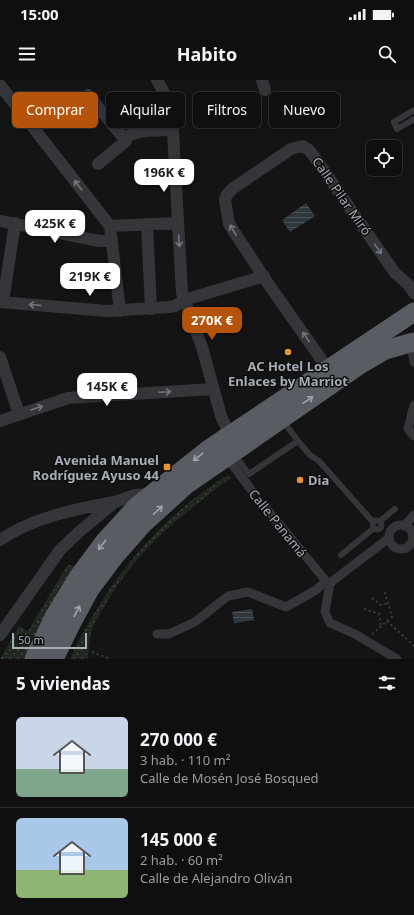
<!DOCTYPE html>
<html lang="es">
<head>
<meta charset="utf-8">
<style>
  :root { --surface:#0f0f10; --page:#1d1d1e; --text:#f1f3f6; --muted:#9b9c9f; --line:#2f2f30; --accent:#b45309 }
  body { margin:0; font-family:"Noto Sans",sans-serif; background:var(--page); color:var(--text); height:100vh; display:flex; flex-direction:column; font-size:15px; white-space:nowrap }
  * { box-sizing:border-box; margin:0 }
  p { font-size:13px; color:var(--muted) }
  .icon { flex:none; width:22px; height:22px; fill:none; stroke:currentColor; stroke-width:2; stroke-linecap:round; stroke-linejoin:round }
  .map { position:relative; height:579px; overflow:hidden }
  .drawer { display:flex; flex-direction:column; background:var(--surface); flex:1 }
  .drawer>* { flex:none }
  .hud { position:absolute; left:12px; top:12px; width:390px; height:36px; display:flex; gap:8px }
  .tools { position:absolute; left:366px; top:60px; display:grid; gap:8px }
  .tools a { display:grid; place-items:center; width:36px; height:36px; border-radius:6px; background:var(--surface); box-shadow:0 2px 6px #0003,0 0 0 1px var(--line); font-size:20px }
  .scale { position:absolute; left:12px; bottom:10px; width:75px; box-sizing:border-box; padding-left:4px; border:2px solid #a6adb5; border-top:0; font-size:11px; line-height:14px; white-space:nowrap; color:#a6adb5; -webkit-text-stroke:3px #0f0f10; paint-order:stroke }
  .price { position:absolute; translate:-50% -34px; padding:0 9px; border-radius:8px; background:#fff; color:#222; font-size:13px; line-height:26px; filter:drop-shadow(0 1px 2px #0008) }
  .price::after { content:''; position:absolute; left:50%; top:24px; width:12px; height:9px; margin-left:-6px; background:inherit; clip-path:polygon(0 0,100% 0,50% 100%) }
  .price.on { background:var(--accent); color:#fff }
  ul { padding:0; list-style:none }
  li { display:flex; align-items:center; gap:12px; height:100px; padding:0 16px }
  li+li { border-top:1px solid var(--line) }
  li span { display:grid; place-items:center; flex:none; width:112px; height:80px; border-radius:6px; color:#555 }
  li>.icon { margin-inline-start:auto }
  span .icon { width:48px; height:48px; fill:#fffc; stroke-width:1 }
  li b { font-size:17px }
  h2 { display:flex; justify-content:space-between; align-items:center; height:48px; padding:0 16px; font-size:17px }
  .pill { padding:0 14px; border-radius:6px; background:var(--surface); box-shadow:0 2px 6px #0003,0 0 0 1px var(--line); font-size:14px; line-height:36px }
  .pill.on { background:var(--accent); color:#fff }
  .status { display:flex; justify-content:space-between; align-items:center; height:28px; padding:0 20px; background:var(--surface); direction:ltr }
  .status svg { height:11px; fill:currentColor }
  header { display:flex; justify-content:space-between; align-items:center; height:52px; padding:0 16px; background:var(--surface); font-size:18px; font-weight:700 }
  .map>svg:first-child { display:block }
  .grass { fill:url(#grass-dots) }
  .water { fill:url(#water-rules) }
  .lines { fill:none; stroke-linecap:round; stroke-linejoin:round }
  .path { stroke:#3b3d41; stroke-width:2; stroke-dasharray:2 3; stroke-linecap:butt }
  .service { stroke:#35363a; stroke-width:6 }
  .pedestrian { stroke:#35363a; stroke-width:9 }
  .minor { stroke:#35363a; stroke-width:12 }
  .trunk { stroke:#595c62; stroke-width:19 }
  .oneway { stroke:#73777e }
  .oneway2 { stroke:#9ea5ad }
  .poi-dot { fill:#e6943b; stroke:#0f0f10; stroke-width:1.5 }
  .labels { text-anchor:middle; stroke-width:3; stroke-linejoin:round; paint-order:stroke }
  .street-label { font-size:13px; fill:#a6adb5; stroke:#0f0f10 }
  .poi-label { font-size:13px; font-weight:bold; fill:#a6adb5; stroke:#0f0f10 }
</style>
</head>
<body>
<div class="status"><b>15:00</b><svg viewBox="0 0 49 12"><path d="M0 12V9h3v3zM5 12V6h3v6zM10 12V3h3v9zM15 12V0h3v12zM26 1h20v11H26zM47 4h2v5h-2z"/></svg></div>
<header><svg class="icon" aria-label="menu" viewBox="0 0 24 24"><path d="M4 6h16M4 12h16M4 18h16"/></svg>Habito<svg class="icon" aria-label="search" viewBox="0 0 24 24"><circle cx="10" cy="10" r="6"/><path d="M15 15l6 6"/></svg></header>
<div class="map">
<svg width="414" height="579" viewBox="0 0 414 579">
  <defs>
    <pattern id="grass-dots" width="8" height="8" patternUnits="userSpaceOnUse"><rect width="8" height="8" fill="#202820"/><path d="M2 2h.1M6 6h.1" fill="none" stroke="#3d443e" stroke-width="1.8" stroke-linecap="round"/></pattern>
    <pattern id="water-rules" width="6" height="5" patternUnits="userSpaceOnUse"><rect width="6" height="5" fill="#2e383d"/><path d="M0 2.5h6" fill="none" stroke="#495257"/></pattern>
  </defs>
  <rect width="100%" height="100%" fill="#141415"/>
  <path class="grass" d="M228,395L231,398C181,435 139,468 107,522C102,531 94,542 91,552C89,560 89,570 88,579H70C104,505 158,438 228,395Z
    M68,484L76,488L26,579H0L19,546L28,551Z"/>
  <path class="water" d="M306,123L315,136L290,152L282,140Z
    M252,529L254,540L234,543L232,532Z"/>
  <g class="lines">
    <path class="path" d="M372,518L381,525L388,523
      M364,529L379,534L381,547
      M387,541L414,566
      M372,554L392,537L384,510
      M92,572L110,579"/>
    <path class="service" d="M414,30L394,42L397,49L414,39
      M298,361L310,375L319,381L373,442
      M235,375L249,394L298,361L283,341
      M372.5 445a4.5 4.5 0 1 1 9 0a4.5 4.5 0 1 1-9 0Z
      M380,441L395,429
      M341,475L374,448"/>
    <path class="pedestrian" d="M412,270L414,282
      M414,325L408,349L414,356
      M232,384L252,411
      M266,428L326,501
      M389 457a12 12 0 1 1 24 0a12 12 0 1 1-24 0Z
      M404,446L414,435
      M330,503L325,532L330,543L355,554L397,579
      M330,503L389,458
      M157,554H169L195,542L228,516L248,512L286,527L316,510L326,501"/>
    <path class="minor" d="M157,0L169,22L172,34L182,213L202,267L221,336L230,355
      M262,0L265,10
      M0,5L110,146L120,231
      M65,35L88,15L126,61L98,84
      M124,58C139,49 156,51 173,50
      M0,141L99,161H112
      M147,144L151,229
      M110,146L178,143
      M0,219L4,215L15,143
      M0,222L107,231L169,227L175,226L184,220L264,196
      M0,277L19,334
      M328,289L267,202L229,144L225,120L226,116L232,109L291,69L303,66L309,70L313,75L395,193L408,204L414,213
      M0,341L68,318L213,309
      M0,460C32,438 75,429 114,422
      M0,555L60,470L80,451L115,422L135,415L151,414"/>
    <path class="trunk" d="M34,579L54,537L79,496L105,461L137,426L209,369L414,232
      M54,579L70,546L90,509L114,477L143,444L186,405L361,284L385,270L414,262"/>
  </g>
  <defs><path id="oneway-shaft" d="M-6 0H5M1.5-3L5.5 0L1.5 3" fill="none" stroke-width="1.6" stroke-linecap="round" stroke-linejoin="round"/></defs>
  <g class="oneway">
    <use href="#oneway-shaft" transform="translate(78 105) rotate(-128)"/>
    <use href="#oneway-shaft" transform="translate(233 150) rotate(-121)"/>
    <use href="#oneway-shaft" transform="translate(179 161) rotate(86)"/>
    <use href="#oneway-shaft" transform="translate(378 169) rotate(55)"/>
    <use href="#oneway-shaft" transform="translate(35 225) rotate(-175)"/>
    <use href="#oneway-shaft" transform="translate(306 257) rotate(-125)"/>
    <use href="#oneway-shaft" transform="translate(165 312) rotate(-3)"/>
    <use href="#oneway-shaft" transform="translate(37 328) rotate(-18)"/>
  </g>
  <g class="oneway2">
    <use href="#oneway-shaft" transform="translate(308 320) rotate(-35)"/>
    <use href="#oneway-shaft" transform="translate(198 377) rotate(142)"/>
    <use href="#oneway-shaft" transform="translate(158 430) rotate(-43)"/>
    <use href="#oneway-shaft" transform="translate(102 465) rotate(129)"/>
    <use href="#oneway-shaft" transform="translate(77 531) rotate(-62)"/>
  </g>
  <g class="poi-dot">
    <circle cx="288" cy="272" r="4"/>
    <rect x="163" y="383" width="8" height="8" rx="2"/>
    <circle cx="300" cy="400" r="4"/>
  </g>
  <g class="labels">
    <g class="street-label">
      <text transform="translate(342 116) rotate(55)" y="5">Calle Pilar Miró</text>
      <text transform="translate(278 443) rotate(51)" y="5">Calle Panamá</text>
    </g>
    <g class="poi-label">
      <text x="288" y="291">AC Hotel Los<tspan x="288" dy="15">Enlaces by Marriot</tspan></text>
      <text x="159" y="385" text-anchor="end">Avenida Manuel<tspan x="159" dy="15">Rodríguez Ayuso 44</tspan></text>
      <text x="308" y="405" text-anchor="start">Dia</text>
    </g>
  </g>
</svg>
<div class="tools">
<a><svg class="icon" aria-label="locate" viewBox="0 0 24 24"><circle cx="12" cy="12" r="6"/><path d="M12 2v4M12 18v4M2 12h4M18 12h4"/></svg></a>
</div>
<div class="scale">50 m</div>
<b class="price" style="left:164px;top:113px">196K €</b>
<b class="price" style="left:55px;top:164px">425K €</b>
<b class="price" style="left:90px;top:217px">219K €</b>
<b class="price on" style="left:212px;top:261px">270K €</b>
<b class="price" style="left:107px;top:327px">145K €</b>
<div class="hud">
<a class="pill on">Comprar</a>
<a class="pill">Alquilar</a>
<a class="pill">Filtros</a>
<a class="pill">Nuevo</a>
</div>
</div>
<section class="drawer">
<h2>5 viviendas<svg class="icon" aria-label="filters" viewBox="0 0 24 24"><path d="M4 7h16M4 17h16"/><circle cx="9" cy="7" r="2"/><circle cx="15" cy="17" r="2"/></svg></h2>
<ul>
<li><span style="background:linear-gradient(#c9d6e8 65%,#7fa58c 0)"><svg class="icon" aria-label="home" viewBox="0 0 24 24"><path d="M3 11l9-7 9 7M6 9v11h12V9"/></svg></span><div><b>270 000 €</b><p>3 hab. · 110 m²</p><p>Calle de Mosén José Bosqued</p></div></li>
<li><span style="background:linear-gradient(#a9c7e8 65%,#8fb573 0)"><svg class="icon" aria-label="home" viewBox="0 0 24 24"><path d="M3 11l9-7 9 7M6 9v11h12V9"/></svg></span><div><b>145 000 €</b><p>2 hab. · 60 m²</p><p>Calle de Alejandro Oliván</p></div></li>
</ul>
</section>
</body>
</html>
